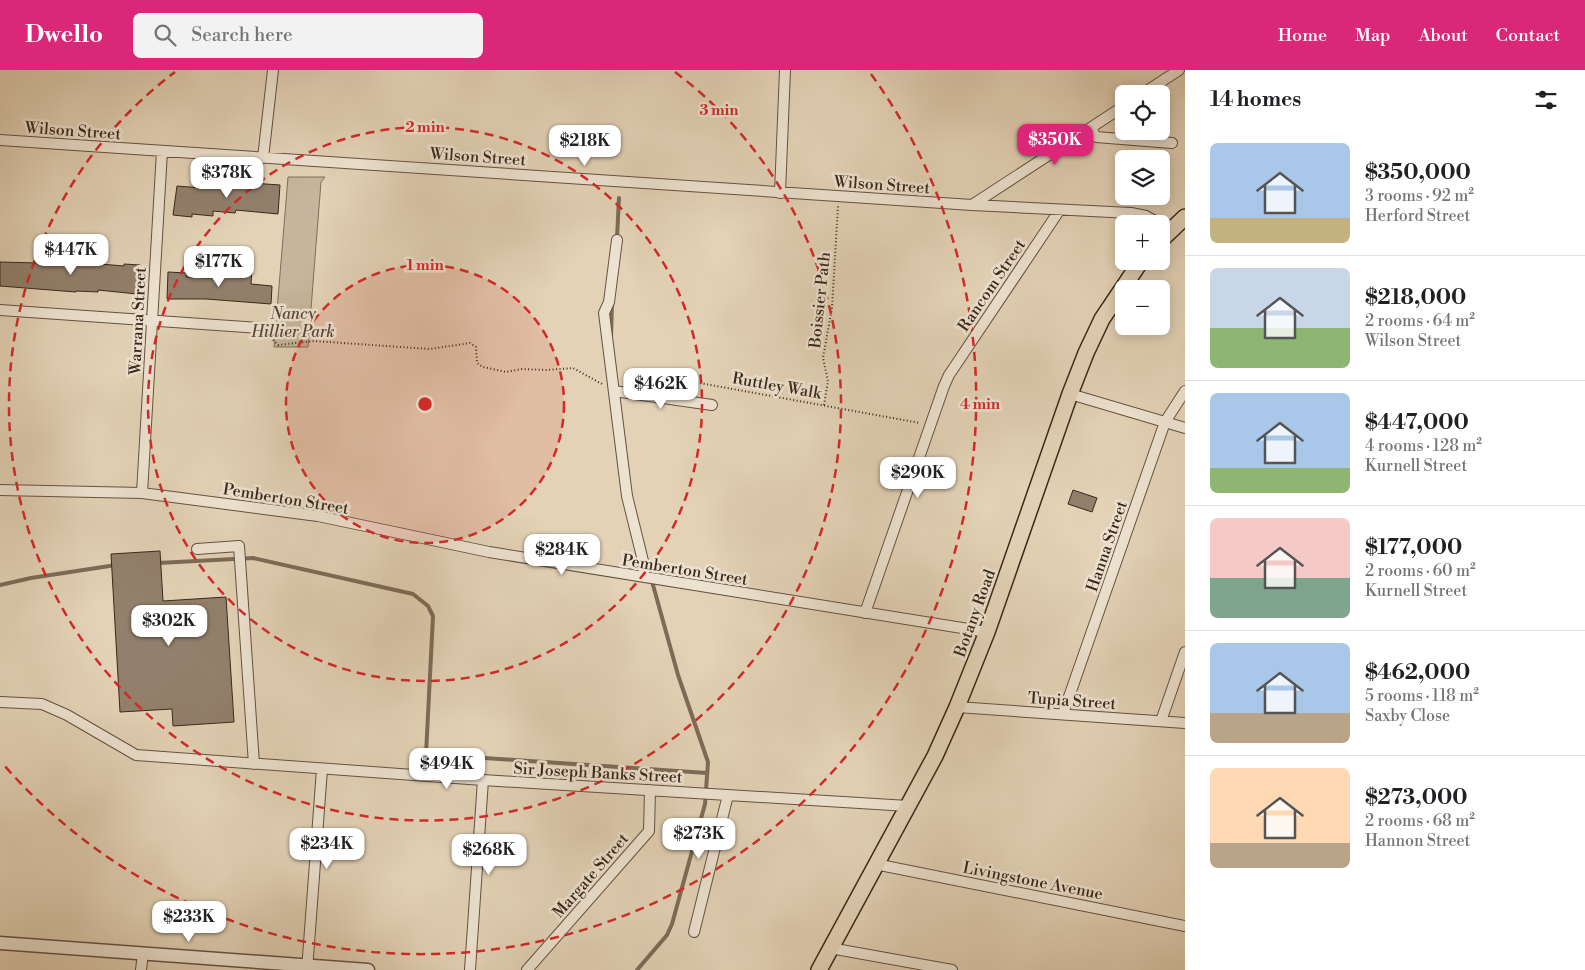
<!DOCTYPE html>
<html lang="en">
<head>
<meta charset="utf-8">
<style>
  :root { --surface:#fff; --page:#f2f2f2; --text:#202124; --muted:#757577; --line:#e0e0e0; --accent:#db2777 }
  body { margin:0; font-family:"Libre Bodoni",serif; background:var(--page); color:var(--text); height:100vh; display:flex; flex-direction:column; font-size:19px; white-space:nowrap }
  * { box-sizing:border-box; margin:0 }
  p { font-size:16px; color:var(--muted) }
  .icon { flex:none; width:28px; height:28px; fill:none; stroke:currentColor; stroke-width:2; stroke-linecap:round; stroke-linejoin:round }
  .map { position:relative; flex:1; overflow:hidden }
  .sheet { display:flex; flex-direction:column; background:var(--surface); width:400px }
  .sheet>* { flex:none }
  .fabs { position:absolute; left:1115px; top:15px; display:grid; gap:10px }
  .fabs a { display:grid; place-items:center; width:55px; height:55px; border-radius:8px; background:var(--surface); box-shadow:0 2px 12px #0003; font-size:25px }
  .price { position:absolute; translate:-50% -42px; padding:0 11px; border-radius:10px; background:#fff; color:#222; font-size:16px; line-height:32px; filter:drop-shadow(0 1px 2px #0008) }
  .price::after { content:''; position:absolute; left:50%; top:30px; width:15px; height:11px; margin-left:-8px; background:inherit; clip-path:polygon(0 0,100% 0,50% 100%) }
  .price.selected { background:var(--accent); color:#fff }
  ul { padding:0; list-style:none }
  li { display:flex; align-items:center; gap:15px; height:125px; padding:0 25px }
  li+li { border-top:1px solid var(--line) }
  li span { display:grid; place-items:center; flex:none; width:140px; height:100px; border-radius:8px; color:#555 }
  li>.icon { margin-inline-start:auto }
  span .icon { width:60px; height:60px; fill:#fffc; stroke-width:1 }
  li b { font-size:21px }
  h2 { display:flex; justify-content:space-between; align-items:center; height:60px; padding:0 25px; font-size:21px }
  header { display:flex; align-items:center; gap:30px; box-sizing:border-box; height:70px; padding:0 25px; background:var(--accent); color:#fff }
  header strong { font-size:24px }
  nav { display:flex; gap:28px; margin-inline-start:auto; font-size:18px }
  .search { width:350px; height:45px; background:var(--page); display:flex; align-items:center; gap:12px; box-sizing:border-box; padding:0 18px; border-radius:8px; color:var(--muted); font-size:19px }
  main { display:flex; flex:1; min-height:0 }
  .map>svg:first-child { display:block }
  .green { fill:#c6b59c; stroke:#806e5c }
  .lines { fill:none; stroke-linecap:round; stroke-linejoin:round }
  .stream { stroke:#7d6b58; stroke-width:4 }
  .building { fill:#92806c; stroke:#3a281b }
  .minor-casing { stroke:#645242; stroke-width:12 }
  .tertiary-casing { stroke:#645242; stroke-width:15 }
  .primary-casing { stroke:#3a281b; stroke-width:18 }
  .path { stroke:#3a281b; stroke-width:2; stroke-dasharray:1 2.5; stroke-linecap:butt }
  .minor { stroke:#ede2d0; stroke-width:10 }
  .tertiary { stroke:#ede2d0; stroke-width:12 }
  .primary { stroke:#e3d2b6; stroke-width:15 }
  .ring { fill:none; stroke:#d62828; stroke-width:2.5; stroke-dasharray:9 6 }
  .labels { text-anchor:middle; stroke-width:5; stroke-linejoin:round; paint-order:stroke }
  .street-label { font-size:16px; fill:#3a281b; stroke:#ede2d0 }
  .park-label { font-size:16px; font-style:italic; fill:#564435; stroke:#ede2d0 }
  .centre { fill:#d62828; stroke:#ede2d0; stroke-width:2.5 }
  .ring-label { font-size:15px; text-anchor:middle; font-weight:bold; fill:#d62828; stroke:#ede2d0; stroke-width:5; stroke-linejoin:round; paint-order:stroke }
</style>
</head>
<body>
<header>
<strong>Dwello</strong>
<div class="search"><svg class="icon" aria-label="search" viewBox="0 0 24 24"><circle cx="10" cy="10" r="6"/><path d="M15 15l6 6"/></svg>Search here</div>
<nav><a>Home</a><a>Map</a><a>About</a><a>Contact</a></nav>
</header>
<main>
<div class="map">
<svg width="1185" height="900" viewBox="0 0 1185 900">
  <rect width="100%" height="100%" fill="#e3d2b6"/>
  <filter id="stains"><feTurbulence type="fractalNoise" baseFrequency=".004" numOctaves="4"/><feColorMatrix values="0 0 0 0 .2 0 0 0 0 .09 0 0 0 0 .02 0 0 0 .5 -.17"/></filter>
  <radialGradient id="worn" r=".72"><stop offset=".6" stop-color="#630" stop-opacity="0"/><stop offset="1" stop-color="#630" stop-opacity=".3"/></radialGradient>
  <path class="green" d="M288,107H325L321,112L308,277H274Z"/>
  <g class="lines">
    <path class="stream" d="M617,168L619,128
      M611,266L612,233
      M158,493L253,488L413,524L428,536L433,546L426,684L707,703
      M0,515L31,508L116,495
      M637,900L667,865L672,854L705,734L708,692L678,605L648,497"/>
  </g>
  <path class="building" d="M222,111L280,115L278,144L236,140L235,143L213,141V146L192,144V147L173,145L177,116L202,118V113L221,115Z
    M39,189L100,192V194L124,196V194L140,195L137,224L98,220V222L76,221V222L0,216V192L39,193Z
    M237,196L252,198L251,214L272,216L271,234L206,229H167L168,202L187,203L186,207L214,208L215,203L236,205Z
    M1073,420L1097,428L1092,442L1068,434Z
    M160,481L163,531L226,527L234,652L173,656L172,639L120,642L111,484Z"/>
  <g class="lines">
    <defs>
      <path id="minor" d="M1142,24L1179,0
        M1091,58L1096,67L1172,73
        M0,70L972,135L1131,143L1146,146L1160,154
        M263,88L273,0
        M780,123L785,0
        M972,135L1124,36
        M617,170L609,232L604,243L627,426L644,495V507
        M0,240L261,258
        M614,321L712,335
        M1070,324L1185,358
        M0,420L142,423L318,446L489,482L987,562
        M142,423L162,81
        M197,479L239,476L254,694
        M865,543L944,316L949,305L1059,141
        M0,632L42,634L67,645L136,685L483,710L908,736
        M957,637L1185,653
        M1063,644L1165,352L1185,321
        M1161,651L1185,582
        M875,794L1185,856
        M694,862L728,725
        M830,878L952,900
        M141,900L143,883
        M307,900L322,699
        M470,900L483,710
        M527,900L649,761L650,720"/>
      <path id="tertiary" d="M0,873L368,900"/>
      <path id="primary" d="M1161,170L1185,147
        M819,900L935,686L957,637L987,562L1070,324L1086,283L1102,249L1141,191"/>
    </defs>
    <use href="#minor" class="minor-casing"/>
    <use href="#tertiary" class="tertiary-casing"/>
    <use href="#primary" class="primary-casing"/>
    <path class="path" d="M268,265L278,275L314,271L430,279L470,273L476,277L477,293L483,297L506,302L521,299L547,300L573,298L602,314
      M662,316L694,312L920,353
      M824,335L828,311L823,288L832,238L838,136"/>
    <use href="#minor" class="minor"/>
    <use href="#tertiary" class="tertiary"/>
    <use href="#primary" class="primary"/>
  </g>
  <circle cx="425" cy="334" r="139" fill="#d62828" fill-opacity=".12"/>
  <g class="ring">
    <circle cx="425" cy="334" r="139"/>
    <circle cx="425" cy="334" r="277"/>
    <path d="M675 2A416 416 0 1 1 175 2"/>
    <path d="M871 4A555 555 0 0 1 3 694"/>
  </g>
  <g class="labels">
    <g class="street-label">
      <text transform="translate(73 60) rotate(4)" y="6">Wilson Street</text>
      <text transform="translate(478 86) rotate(4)" y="6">Wilson Street</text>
      <text transform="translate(882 114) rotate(4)" y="6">Wilson Street</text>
      <text transform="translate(991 215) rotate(-56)" y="6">Rancom Street</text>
      <text transform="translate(819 230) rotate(-84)" y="6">Boissier Path</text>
      <text transform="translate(137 251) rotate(-87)" y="6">Warrana Street</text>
      <text transform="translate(777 315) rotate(10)" y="6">Ruttley Walk</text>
      <text transform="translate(286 428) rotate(9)" y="6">Pemberton Street</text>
      <text transform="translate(1106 476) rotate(-71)" y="6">Hanna Street</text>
      <text transform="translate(685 499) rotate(9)" y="6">Pemberton Street</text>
      <text transform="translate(974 543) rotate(-70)" y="6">Botany Road</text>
      <text transform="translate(1072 630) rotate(4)" y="6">Tupia Street</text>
      <text transform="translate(598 702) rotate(3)" y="6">Sir Joseph Banks Street</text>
      <text transform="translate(590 805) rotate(-49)" y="6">Margate Street</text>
      <text transform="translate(1033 810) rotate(11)" y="6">Livingstone Avenue</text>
    </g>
    <g class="park-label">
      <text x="293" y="249">Nancy<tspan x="293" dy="18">Hillier Park</tspan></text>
    </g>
  </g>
  <circle cx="425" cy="334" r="8" class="centre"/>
  <g class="ring-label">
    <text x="719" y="45">3 min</text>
    <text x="425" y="62">2 min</text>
    <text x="425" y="200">1 min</text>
    <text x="980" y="339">4 min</text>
  </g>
  <rect width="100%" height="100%" filter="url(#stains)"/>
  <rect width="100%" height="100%" fill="url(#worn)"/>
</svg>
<div class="fabs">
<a><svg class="icon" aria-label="locate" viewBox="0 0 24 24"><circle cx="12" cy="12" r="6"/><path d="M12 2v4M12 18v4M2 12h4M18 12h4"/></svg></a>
<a><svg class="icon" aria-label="layers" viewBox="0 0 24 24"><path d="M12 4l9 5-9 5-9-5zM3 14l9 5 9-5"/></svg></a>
<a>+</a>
<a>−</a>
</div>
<b class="price selected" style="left:1055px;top:96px">$350K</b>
<b class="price" style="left:585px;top:97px">$218K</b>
<b class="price" style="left:227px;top:129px">$378K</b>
<b class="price" style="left:71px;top:206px">$447K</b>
<b class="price" style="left:219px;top:218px">$177K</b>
<b class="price" style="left:661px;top:340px">$462K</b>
<b class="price" style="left:918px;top:429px">$290K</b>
<b class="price" style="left:562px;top:506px">$284K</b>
<b class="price" style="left:169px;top:577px">$302K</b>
<b class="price" style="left:447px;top:720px">$494K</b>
<b class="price" style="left:699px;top:790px">$273K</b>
<b class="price" style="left:327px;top:800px">$234K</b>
<b class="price" style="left:489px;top:806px">$268K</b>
<b class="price" style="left:189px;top:873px">$233K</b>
</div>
<section class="sheet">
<h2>14 homes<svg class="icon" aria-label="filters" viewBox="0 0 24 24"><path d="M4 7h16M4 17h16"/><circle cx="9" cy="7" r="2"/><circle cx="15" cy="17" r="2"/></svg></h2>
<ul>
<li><span style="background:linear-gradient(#a9c7e8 75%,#c2b280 0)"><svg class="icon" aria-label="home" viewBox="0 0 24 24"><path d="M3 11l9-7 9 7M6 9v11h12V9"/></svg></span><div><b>$350,000</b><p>3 rooms · 92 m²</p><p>Herford Street</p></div></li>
<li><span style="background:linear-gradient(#c9d6e8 60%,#8fb573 0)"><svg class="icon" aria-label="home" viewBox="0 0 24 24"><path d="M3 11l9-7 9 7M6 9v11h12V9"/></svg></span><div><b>$218,000</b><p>2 rooms · 64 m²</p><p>Wilson Street</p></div></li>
<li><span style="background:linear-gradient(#a9c7e8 75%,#8fb573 0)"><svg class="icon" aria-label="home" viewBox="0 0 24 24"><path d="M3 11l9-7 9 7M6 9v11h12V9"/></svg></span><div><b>$447,000</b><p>4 rooms · 128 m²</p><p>Kurnell Street</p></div></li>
<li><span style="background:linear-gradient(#f6c9c9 60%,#7fa58c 0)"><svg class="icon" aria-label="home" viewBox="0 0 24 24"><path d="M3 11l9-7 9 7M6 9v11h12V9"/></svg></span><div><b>$177,000</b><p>2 rooms · 60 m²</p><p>Kurnell Street</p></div></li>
<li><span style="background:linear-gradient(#a9c7e8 70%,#b9a48a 0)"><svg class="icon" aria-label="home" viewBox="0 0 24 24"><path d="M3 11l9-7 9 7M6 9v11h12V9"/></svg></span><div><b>$462,000</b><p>5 rooms · 118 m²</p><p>Saxby Close</p></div></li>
<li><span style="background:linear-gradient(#ffd9b3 75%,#b9a48a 0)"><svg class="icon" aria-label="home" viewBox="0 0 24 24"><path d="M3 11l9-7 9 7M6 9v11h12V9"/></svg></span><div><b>$273,000</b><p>2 rooms · 68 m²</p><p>Hannon Street</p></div></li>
</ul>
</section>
</main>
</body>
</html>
